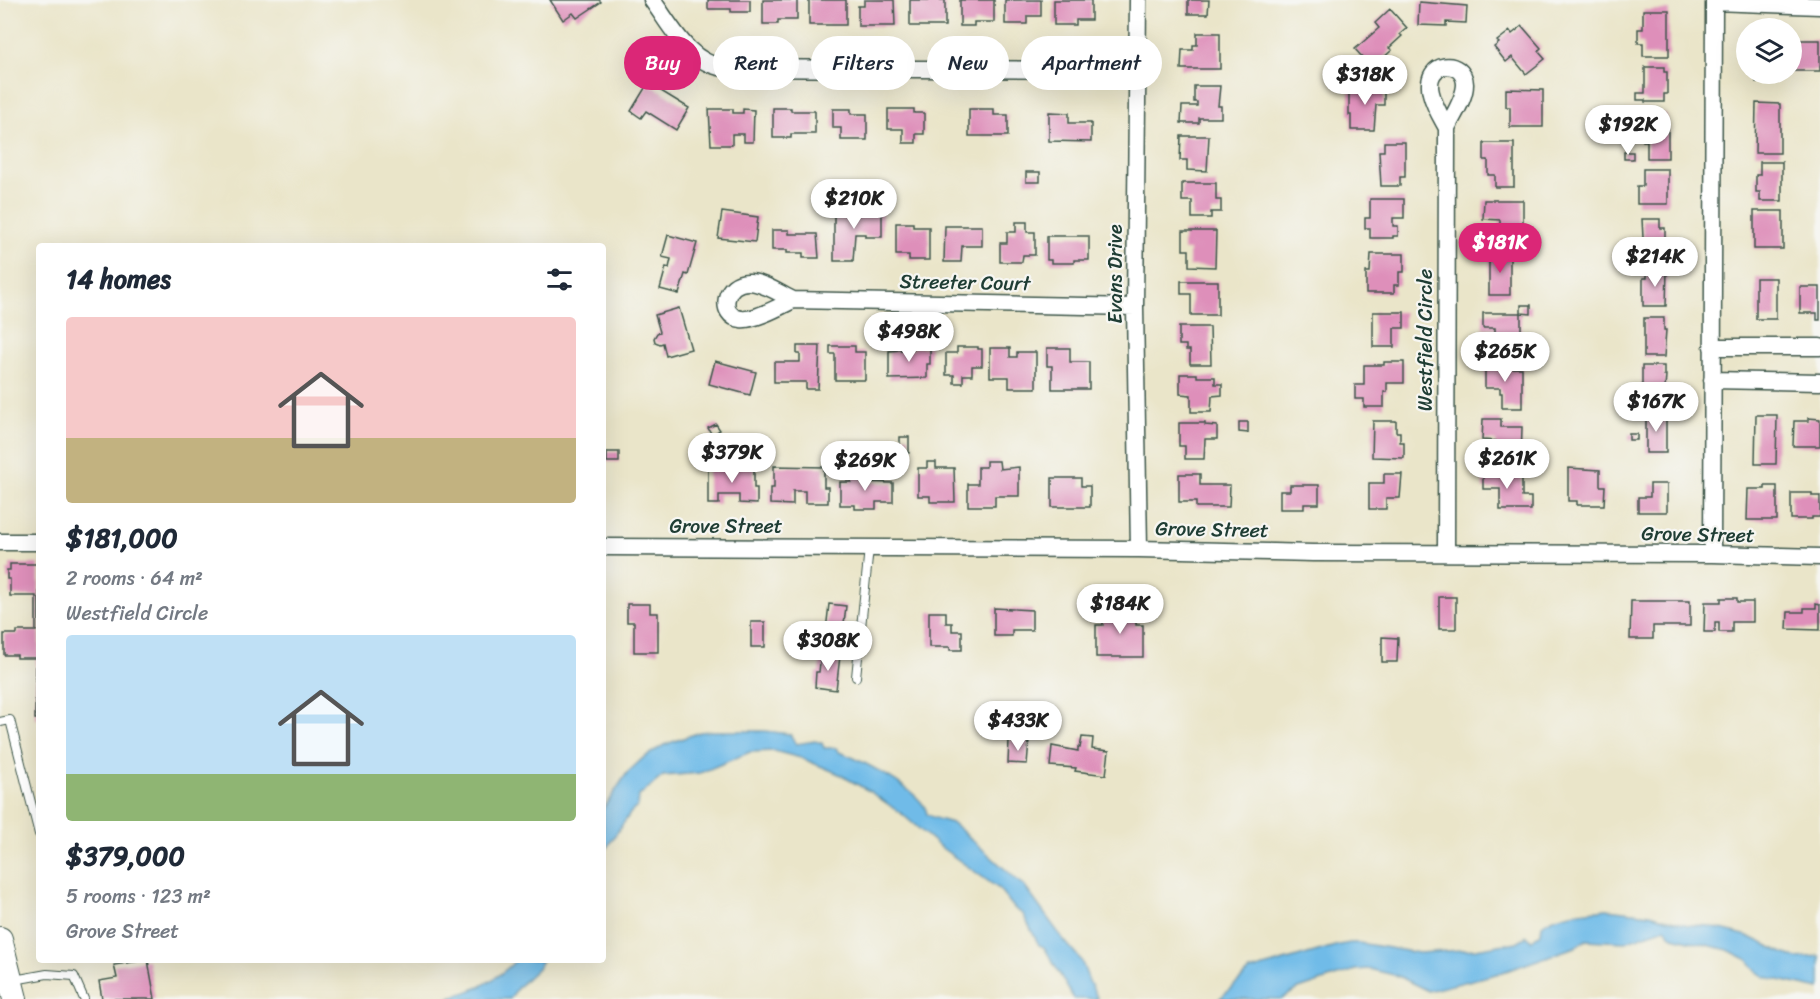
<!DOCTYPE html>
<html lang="en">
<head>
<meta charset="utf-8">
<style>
  :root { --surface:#fff; --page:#f2f2f3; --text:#1f2937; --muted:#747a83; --accent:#db2777 }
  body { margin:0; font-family:Sriracha,sans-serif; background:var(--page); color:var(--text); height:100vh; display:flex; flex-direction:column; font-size:22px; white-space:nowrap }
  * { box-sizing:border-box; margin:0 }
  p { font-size:20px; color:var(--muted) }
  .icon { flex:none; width:33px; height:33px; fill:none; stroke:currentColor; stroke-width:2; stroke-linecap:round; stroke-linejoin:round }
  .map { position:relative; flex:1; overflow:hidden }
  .sheet { position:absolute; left:36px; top:243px; width:570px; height:720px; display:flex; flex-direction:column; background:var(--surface); border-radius:6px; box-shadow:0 6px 24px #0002 }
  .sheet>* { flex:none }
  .guide { position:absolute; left:624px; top:36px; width:570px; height:54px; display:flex; gap:12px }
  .controls { position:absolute; left:1736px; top:18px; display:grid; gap:12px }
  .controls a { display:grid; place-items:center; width:66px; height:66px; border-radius:50%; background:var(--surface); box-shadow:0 6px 24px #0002; font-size:30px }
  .price { position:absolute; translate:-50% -51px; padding:0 14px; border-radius:21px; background:#fff; color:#222; font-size:20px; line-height:39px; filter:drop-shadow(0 2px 3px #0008) }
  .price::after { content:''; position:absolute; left:50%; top:36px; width:18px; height:14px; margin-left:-9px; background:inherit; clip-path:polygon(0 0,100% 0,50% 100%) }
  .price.selected { background:var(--accent); color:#fff }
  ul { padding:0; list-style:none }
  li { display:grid; align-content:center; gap:12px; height:318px; padding:0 30px }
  li span { display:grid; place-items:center; height:186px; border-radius:6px; color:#555 }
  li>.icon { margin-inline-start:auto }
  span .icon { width:108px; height:108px; fill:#fffc; stroke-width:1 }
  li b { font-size:26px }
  h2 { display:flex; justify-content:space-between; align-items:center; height:72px; padding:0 30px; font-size:26px }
  .chip { padding:0 21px; border-radius:27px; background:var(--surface); box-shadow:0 6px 24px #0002; font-size:21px; line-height:54px }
  .chip.selected { background:var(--accent); color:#fff }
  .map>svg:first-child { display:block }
  .water { fill:#6fbbe8; stroke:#477c8e; stroke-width:1.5 }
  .building { fill:#de8fba }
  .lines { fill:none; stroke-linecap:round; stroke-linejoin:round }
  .service-casing { stroke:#3d564a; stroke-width:10 }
  .minor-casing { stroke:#3d564a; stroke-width:19 }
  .secondary-casing { stroke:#3d564a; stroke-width:26 }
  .service { stroke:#fff; stroke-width:8 }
  .minor { stroke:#fff; stroke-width:16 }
  .secondary { stroke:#fff; stroke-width:24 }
  .labels { text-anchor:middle; stroke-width:4.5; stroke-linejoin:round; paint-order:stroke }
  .street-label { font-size:20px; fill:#1f3d34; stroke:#f6f6f2 }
</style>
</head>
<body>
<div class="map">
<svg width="1820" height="999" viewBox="0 0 1820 999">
  <rect width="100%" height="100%" fill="#f6f6f2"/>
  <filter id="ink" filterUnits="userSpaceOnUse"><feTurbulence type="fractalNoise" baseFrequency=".0167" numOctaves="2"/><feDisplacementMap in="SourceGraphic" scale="12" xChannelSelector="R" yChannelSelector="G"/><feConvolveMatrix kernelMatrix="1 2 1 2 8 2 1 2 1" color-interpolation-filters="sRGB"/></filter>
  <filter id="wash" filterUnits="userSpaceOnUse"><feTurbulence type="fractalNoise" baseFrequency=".008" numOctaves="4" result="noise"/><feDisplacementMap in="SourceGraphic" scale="24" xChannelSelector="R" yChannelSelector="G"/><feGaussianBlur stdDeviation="1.35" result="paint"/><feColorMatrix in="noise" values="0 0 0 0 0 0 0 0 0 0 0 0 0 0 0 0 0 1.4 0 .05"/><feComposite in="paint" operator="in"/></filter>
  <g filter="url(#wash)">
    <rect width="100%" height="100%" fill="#eae5c9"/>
    <path class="water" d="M710,731H764L790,734L796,744L815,741L822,743L824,748H836L839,752C859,759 925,792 927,814C936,820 945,820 954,824L1025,887L1063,939L1081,960L1089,981L1098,999H1074L1044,947L1039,945L1023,914L1015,909L999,889L939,846L902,814L869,791L837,773L801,758L774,751L750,752L700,773L663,776L639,796L637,807L631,812L603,853V809L627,773L643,758L664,745L700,732Z
      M1607,909L1650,914L1688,925L1709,926L1748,936L1783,953L1797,958L1820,956V989L1765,977L1756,971L1748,960L1728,950L1673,937L1665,928L1625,942L1586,940L1575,947L1500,973L1428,991L1398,976L1369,969L1355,970L1296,990L1282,999H1219L1250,971L1335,946L1350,943H1359L1419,953L1476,949L1517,942L1527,936L1531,941L1541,933L1542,925C1559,911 1586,912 1607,909Z
      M516,960H542L538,968L518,987L510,999H446C475,990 495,982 516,960Z"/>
    <g id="blocks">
      <path class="building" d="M550,0H599L601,2L577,18L573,13L563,20Z
        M708,0H750V12H731V9H708Z
        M763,0H797V20H778V24H763Z
        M809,0H846V25H809Z
        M864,0H894L895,26H858V6H864Z
        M910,0H945V26H910Z
        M960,0H994V22H974V26H960Z
        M1005,0H1041V16H1027V24H1005Z
        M1054,0H1091V20H1076V25H1054Z
        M1188,0H1209L1208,14H1188Z
        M1419,2L1467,6L1466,23L1446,22V26L1418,25Z
        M1390,9L1407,28L1400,34L1402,36L1389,48L1392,50L1372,68L1355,49L1379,28L1375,23Z
        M1643,10H1669V56H1643V43H1638V29H1643Z
        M1522,26L1541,48L1538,51L1545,59L1526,74L1512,57L1506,62L1494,47L1499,43L1497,41L1510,31L1512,34Z
        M1197,33H1220V69H1181L1182,50H1193V45H1197Z
        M1791,40H1820V71H1791Z
        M1645,67H1664V72H1667V94H1664V102H1645V100H1637V93H1645Z
        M1756,74H1776V82H1756Z
        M648,83L689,108L676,130L646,111L641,118L631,111Z
        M1358,84H1384V105H1376L1374,130H1351V115H1349V92H1358Z
        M1194,86H1220L1218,106H1221V118H1199V123H1181L1182,106H1197V102H1194Z
        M1506,89L1543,90V127H1510V107H1506Z
        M1756,103L1780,104V153H1755Z
        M773,108H791V111H815V134H791V138H773Z
        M709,109H733V113H743V109L754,110L753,142H744V134H732V145H711Z
        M833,109H851V114H867V140H841V128H833Z
        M888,109H914V113H924V134H916V143H903V129H888Z
        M969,109H994V115H1008V136H969Z
        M1049,112L1069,113V123H1091V142L1049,141Z
        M1610,114H1620V131H1610Z
        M1643,114H1666V127H1668V158H1647V141H1643Z
        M1181,136H1209L1207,171L1187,170V160H1180Z
        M1384,142H1405V177H1400V186H1381L1379,151H1384Z
        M1484,143H1514V187H1495V175H1488V160H1484Z
        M1624,152H1633V159H1624Z
        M1760,162H1782V201H1760V192H1756V175H1760Z
        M1643,169H1668V204H1637V186H1643Z
        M1026,172H1040V182H1026Z
        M1182,183H1216V200H1221V212H1211V218H1192V201H1182Z
        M1370,199H1404V218H1393V226H1398V236H1393V238H1370V228H1365V218H1370Z
        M1484,200H1523V239H1500V220L1483,219Z
        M834,207H858V211H882V237H865V234H855L853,261H834Z
        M1754,211H1783V249H1754Z
        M722,212L758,217L755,242L718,238Z
        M1642,219H1660V228H1665V257H1644Z
        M1016,222H1027V232H1035V255H1023L1022,262H1000V243H1007V232H1016Z
        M896,223H913V227H929V260H909V255H896Z
        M945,226H982V246H962L961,262H944Z
        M772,230H789V234H817L819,258H803V253H787V250H772Z
        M1183,231H1216L1215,267L1189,266V250H1183Z
        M668,235L697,243L688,275L685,274L679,294L660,289L666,267L669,268L671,259L662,257Z
        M1047,236H1089V260H1074V263H1051V260H1047Z
        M1371,254H1404V272H1399V285H1394V293H1366V272H1370Z
        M1489,254H1510V295H1489Z
        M1647,270H1667L1666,306H1643V278H1647Z
        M1756,278H1776V319H1756Z
        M1181,281H1218V315H1191V294H1181Z
        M1800,287H1820V320H1817V313H1800Z
        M1521,305H1531V314L1521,313Z
        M679,308L691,349L666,356L663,343L660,344L655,342L654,338L657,333L660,332L655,315Z
        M1373,312H1404V328H1394V347H1373Z
        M1483,313H1521V349H1495V328H1483Z
        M1644,318H1664V330H1666L1664,357H1644Z
        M1179,327H1210L1211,364H1190V350H1186V345H1179Z
        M797,346H820L818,389H806V382H774V362H800V354H797Z
        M830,346H855V352H865V380H835V354H830Z
        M913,347H930V364H927V378L889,379V351L913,349Z
        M957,347H978V349H982V366H972V375H963V383H954V375H946V353H957Z
        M990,348H1010V357H1017V352H1036V388H1009V377H990Z
        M1047,348H1070V362H1089V389H1052V366H1047Z
        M715,361L756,372L750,395L709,384Z
        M1384,362H1404V383H1387V392H1384V407H1364V399H1355V385H1364V365H1384Z
        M1485,362H1504V368H1522V408H1502V393H1500V388H1485Z
        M1642,366H1664V375H1666L1664,402H1642Z
        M1180,374H1197V377H1215V384H1222V395L1212,396L1211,412H1191V395L1180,394Z
        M1646,414H1666V453H1646Z
        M1756,415H1777L1776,464H1755Z
        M1808,418L1820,419V446H1793L1794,421H1808Z
        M1483,419H1501V427H1522L1521,462H1496V441L1482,440Z
        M1373,421H1396V432H1400V442H1404V458L1372,457Z
        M1239,422H1248V433L1239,432Z
        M1179,423H1205V425L1217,426V439H1205L1204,459H1185V446H1179Z
        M716,424L720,430L712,435L708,428Z
        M1629,434H1637V440H1629Z
        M900,437H909V453H900Z
        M607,452H619V462H607Z
        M986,461H999L1000,469L1019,467V496H995V506H968V484H978V467H986Z
        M927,462H936V468H954L955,502H930V496H918V468H927Z
        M774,466L824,467V487H828V503H805V491H793V505L770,504V488H774Z
        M708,467H754V488H757V504L739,503V495H719V504H708Z
        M1568,468L1600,470V486H1605L1604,505H1577V501H1568Z
        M851,471H863V482L893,483V502H876V509H855V505H840V482H851Z
        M1483,471H1503V475H1522V497H1531V510H1500V489H1483Z
        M1179,474H1200V485H1230L1229,507H1196V502H1179Z
        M1384,474H1402L1400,498H1386V509H1369V483H1384Z
        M1052,478H1081V486H1090V507H1052Z
        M1650,484H1667V512H1638V497H1650Z
        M1290,485H1319V504H1304V509H1280V491H1290Z
        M1765,486H1777V520H1747L1748,489H1765Z
        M1791,493H1812V496H1820V517H1812V519H1791Z
        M10,564H39V719H35L36,658H17V655H4V634H17V631H36V596H10V579H7V570H10Z
        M1439,597H1456V629H1439Z
        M1721,598H1737V602H1753V622H1732V632H1719V622H1715V632H1704L1705,602H1721Z
        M1631,601H1690V626H1653V639H1630Z
        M627,604H650V613H658V652H634V622H627Z
        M829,604L846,606L842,641L825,639Z
        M1816,604L1820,605V630L1787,629L1788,612H1804V608H1816Z
        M994,608L1032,610V630H1012V636H994Z
        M1103,610H1136V625H1143V657H1096V625H1103Z
        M929,612H946V623H952V631H962V650H950V647H929Z
        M751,622H765V647H751Z
        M1382,637L1398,638L1397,662H1382Z
        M821,654L840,656L836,690L815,687L816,672H819Z
        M1082,737L1093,738L1092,749L1109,751L1106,775L1075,771L1076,768L1050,766L1052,746L1078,751V747L1080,748Z
        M1009,740L1029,741L1027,764L1008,763Z
        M146,960H148L155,999H102L99,981L117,978L114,965Z"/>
    </g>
  </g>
  <g filter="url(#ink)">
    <use href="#blocks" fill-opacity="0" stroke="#3d564a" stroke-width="1.5"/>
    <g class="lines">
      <defs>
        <path id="service" d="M856,677L869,548
          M0,722L10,720L39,834
          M14,980L47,974L74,976L84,999"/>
        <path id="minor" d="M652,0C672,27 688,62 724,68L1138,70
          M1138,0L1135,307L1139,549
          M1714,2L1820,6
          M793,300C781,306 754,321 741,319C718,317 723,280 750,282C765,283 780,294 793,300L1135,307
          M1712,347H1820
          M1712,380L1820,382
          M0,542H39
          M603,547L1139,549L1313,553L1712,554L1820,557
          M1446,553L1447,128C1453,115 1465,99 1465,84C1464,58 1423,60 1431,93C1434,106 1441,117 1447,128
          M1712,554L1714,0"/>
        <path id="secondary" d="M0,939L15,999"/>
      </defs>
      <use href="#service" class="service-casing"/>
      <use href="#minor" class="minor-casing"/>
      <use href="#secondary" class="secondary-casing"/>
      <use href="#service" class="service"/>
      <use href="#minor" class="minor"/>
      <use href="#secondary" class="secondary"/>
    </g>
  </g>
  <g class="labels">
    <g class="street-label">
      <text transform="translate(1115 274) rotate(-90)" y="7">Evans Drive</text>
      <text transform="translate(965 282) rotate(1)" y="7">Streeter Court</text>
      <text transform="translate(1425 340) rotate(-90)" y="7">Westfield Circle</text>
      <text x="726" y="533">Grove Street</text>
      <text transform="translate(1212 529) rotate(1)" y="7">Grove Street</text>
      <text transform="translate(1698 534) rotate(1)" y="7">Grove Street</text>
    </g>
  </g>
</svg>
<div class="controls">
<a><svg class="icon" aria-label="layers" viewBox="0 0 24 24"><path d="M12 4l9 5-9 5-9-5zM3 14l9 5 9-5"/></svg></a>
</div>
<b class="price" style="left:1365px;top:106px">$318K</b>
<b class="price" style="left:1628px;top:156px">$192K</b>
<b class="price" style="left:854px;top:230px">$210K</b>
<b class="price selected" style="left:1500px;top:274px">$181K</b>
<b class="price" style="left:1655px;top:288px">$214K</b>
<b class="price" style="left:909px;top:363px">$498K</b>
<b class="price" style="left:1505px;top:383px">$265K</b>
<b class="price" style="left:1656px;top:433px">$167K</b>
<b class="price" style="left:732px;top:484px">$379K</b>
<b class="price" style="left:1507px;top:490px">$261K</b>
<b class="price" style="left:865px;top:492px">$269K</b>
<b class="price" style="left:1120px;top:635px">$184K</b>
<b class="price" style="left:828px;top:672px">$308K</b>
<b class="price" style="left:1018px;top:752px">$433K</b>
<div class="guide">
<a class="chip selected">Buy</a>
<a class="chip">Rent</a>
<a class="chip">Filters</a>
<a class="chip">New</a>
<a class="chip">Apartment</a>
</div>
<section class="sheet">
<h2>14 homes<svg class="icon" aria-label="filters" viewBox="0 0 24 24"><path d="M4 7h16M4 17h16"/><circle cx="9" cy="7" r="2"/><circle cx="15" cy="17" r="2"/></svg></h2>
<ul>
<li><span style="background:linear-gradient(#f6c9c9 65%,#c2b280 0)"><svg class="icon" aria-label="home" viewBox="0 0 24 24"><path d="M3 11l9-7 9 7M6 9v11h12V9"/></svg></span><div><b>$181,000</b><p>2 rooms · 64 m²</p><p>Westfield Circle</p></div></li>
<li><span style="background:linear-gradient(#bfe0f5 75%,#8fb573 0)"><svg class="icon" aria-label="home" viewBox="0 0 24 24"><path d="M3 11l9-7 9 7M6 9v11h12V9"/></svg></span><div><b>$379,000</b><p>5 rooms · 123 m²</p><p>Grove Street</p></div></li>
</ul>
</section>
</div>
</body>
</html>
